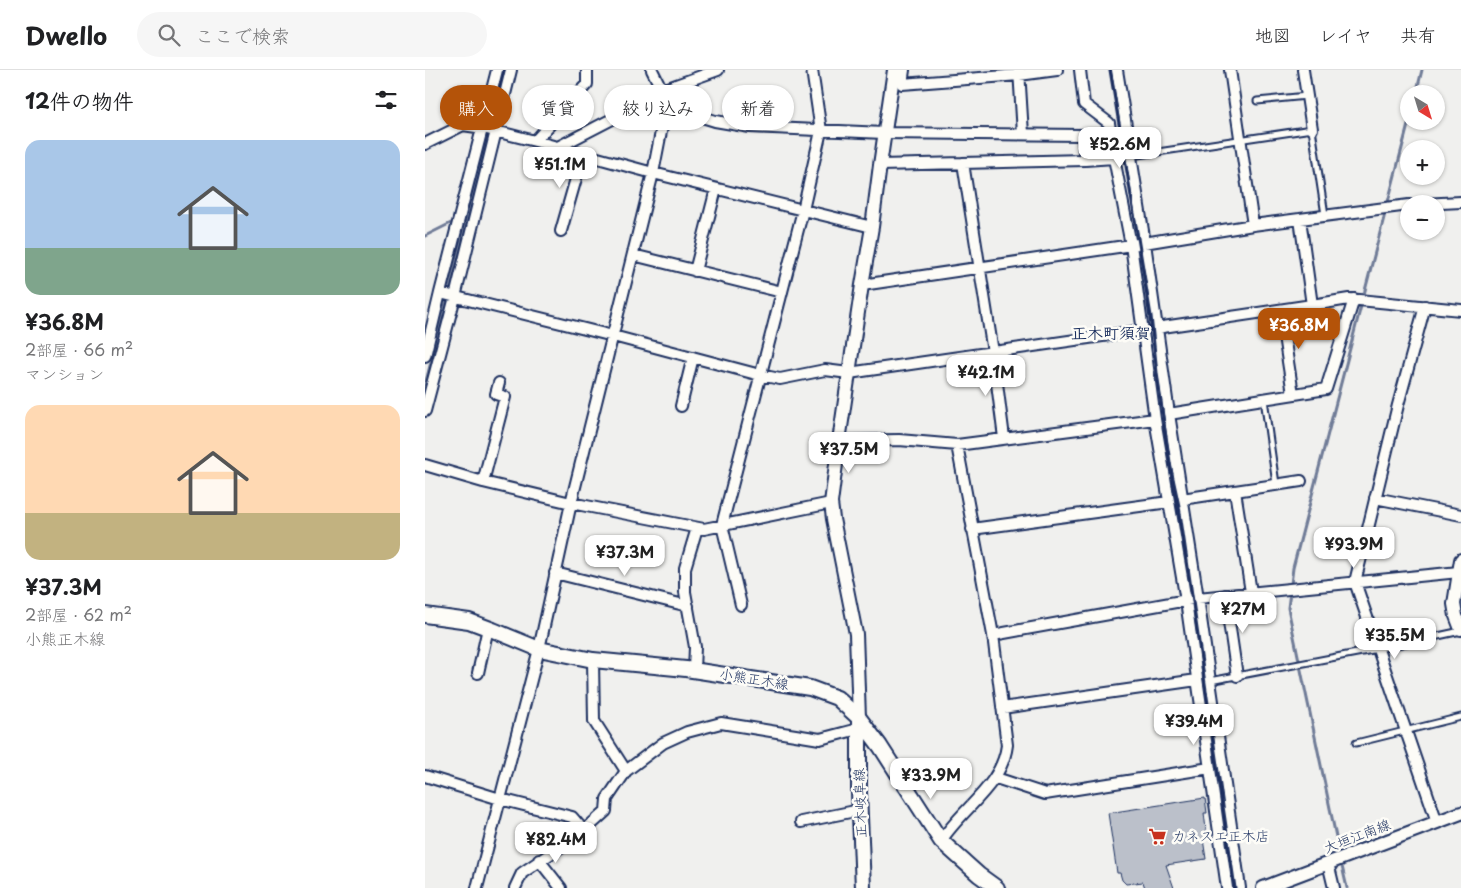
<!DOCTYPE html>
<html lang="ja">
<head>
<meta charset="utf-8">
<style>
  :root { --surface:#fff; --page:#f6f6f6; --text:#202124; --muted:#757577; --line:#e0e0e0; --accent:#b45309 }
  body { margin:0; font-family:"Playpen Sans","Klee One",sans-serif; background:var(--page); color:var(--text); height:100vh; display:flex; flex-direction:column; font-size:19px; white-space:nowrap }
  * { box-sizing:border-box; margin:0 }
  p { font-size:16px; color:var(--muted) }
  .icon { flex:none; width:28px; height:28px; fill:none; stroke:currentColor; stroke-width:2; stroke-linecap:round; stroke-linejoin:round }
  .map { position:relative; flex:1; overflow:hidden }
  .details { display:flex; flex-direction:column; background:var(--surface); width:425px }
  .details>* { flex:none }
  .banner { position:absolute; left:15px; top:15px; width:475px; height:45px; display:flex; gap:10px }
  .needle { width:32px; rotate:142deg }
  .controls { position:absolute; left:975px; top:15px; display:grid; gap:10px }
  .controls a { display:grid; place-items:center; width:45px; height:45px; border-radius:50%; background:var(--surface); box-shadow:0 1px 4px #0004; font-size:25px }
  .price { position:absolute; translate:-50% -42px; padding:0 11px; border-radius:10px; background:#fff; color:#222; font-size:16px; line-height:32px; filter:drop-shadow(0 1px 2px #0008) }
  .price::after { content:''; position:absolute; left:50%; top:30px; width:15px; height:11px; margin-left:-8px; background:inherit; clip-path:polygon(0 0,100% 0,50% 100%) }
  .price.on { background:var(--accent); color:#fff }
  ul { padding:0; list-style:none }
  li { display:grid; align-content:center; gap:10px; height:265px; padding:0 25px }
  li span { display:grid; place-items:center; height:155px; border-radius:15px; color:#555 }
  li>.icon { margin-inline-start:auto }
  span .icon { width:90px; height:90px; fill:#fffc; stroke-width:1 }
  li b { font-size:21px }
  h2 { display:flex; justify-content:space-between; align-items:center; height:60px; padding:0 25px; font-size:21px }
  .tag { padding:0 18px; border-radius:22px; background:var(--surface); box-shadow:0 1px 4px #0004; font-size:18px; line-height:45px }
  .tag.on { background:var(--accent); color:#fff }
  header { display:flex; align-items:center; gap:30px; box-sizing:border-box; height:70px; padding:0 25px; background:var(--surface); border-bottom:1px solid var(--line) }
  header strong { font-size:24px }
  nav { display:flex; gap:28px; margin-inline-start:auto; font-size:18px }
  .search { width:350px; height:45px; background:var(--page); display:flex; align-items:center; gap:12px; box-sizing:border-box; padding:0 18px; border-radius:28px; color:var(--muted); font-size:19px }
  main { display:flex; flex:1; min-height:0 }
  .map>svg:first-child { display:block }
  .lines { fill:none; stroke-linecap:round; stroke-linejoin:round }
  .stream { stroke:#6f7b97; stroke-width:3 }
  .building { fill:#bbc0ca; stroke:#1b2f5e }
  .service-casing { stroke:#1b2f5e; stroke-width:9 }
  .minor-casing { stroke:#1b2f5e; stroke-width:14 }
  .tertiary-casing { stroke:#1b2f5e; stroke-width:16 }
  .secondary-casing { stroke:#1b2f5e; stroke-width:18 }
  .service { stroke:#fdfcf7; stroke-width:5 }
  .minor { stroke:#fdfcf7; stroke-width:10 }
  .tertiary { stroke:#fdfcf7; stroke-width:12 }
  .secondary { stroke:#fdfcf7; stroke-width:14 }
  .rail { stroke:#1b2f5e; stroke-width:3 }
  .labels { text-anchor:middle; stroke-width:5; stroke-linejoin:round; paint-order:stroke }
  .street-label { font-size:14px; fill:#1b2f5e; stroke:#fdfcf7 }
  .poi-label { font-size:14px; fill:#1b2f5e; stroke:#fdfcf7; text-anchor:start }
  .quarter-label { font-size:16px; font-weight:bold; fill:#1b2f5e; stroke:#fdfcf7 }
</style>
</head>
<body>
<header>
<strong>Dwello</strong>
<div class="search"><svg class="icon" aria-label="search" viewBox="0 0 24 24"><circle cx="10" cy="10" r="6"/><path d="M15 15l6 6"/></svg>ここで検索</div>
<nav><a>地図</a><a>レイヤ</a><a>共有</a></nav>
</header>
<main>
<section class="details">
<h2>12件の物件<svg class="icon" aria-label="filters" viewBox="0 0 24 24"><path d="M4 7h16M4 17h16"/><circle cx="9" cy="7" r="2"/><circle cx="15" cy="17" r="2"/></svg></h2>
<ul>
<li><span style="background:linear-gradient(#a9c7e8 70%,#7fa58c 0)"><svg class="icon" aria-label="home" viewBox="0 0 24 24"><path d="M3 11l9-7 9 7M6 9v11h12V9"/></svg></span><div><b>¥36.8M</b><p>2部屋 · 66 m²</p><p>マンション</p></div></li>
<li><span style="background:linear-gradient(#ffd9b3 70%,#c2b280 0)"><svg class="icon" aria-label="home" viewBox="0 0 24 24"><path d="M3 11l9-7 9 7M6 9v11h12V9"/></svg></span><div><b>¥37.3M</b><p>2部屋 · 62 m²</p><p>小熊正木線</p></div></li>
</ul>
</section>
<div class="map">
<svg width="1036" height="818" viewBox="0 0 1036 818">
  <rect width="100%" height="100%" fill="#f0f0ee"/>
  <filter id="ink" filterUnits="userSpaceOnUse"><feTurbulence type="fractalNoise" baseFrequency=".02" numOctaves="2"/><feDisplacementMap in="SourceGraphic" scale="10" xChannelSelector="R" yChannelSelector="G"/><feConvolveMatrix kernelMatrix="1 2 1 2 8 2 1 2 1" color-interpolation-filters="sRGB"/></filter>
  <g filter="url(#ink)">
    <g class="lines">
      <path class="stream" d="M991,24L997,0
        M67,50L79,0
        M0,166L26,153
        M25,217L63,63
        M0,315L21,233
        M915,786L863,538L868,498L984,51
        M916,792L922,818"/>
    </g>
    <path class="building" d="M780,728L782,743H779L782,768L778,769L781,789L741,795L749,818H720L718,812L701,814L697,810L695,803H692L683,743Z"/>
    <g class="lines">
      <defs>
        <path id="service" d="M832,31L882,26
          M706,86L887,59L900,145
          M839,329L851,414
          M785,611L953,579L1036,561
          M931,673L1036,647"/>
        <path id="minor" d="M72,0L15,223L188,266L335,305L355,309L400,300L424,303L712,261
          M479,0L477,14L594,5L632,0
          M594,0L598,64
          M692,0L720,173L744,344
          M805,0L828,155
          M878,0L887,59
          M241,36L290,51L325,57L459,63L658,65L660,90L689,88L684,53L659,34L655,0
          M110,71L162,14V0
          M0,74L38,55L58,58L110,71L228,103L447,157
          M133,77L195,45L237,20L293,0
          M538,93L568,282L579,368
          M455,95L660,90
          M997,134L1036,132
          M136,161L158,84
          M208,185L357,222
          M270,201L291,119
          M437,215L713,174L828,155L984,135
          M887,235L924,229L1036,240
          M1000,236L973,335L930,512L1012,752
          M855,240L868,324
          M731,258L887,235L875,149
          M0,286L15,223
          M256,336L268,287
          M0,341L30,227L86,0
          M730,349L761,531L802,818
          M414,371L474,370L532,375L730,349L706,175L689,88
          M0,395L58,412L146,433L279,459L406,433
          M58,412L80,327L71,324L74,313
          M810,421L876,411
          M950,428L1036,445
          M757,429L810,421L826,522
          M547,459L744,432
          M130,503L263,536
          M800,525L812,606
          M316,535L297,455L378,140L396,61L387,0
          M568,565L773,528L1034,502
          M168,590L169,651L201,701
          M269,600L270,577L260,522V498L272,458
          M53,603L63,558
          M577,638L772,610
          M0,706L75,729L147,747L159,761
          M571,708L620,724L785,698
          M376,752L435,740
          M516,771C537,738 577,716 582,675L568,565L532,375
          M114,790L136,818
          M903,793L909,818
          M52,818L114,579L146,433L228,103L241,36L237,20L227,0
          M90,818L97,803L159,761L181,741L182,729L201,701L238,673L262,662L296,653L395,669L433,659
          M815,818L773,528L744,344L901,319L929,229"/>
        <path id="tertiary" d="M1036,490L1029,534L1031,546L1036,559
          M434,648L431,564L408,449L406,433L414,371L437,215L447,157L455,95L469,0
          M838,818L1036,743"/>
        <path id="secondary" d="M0,545L44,551L68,560L114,579L168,590L261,599L385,618L412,628L434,648L455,676L516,771L554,805L572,818
          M434,648V722L438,818"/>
      </defs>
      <use href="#service" class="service-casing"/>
      <use href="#minor" class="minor-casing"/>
      <use href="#tertiary" class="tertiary-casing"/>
      <use href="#secondary" class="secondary-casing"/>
      <use href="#service" class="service"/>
      <use href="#minor" class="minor"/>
      <use href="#tertiary" class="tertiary"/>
      <use href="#secondary" class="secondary"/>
      <path class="rail" d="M685,0L726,246L732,303L744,390L754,436L810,818"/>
    </g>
  </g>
  <defs>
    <symbol id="supermarket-bare" viewBox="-9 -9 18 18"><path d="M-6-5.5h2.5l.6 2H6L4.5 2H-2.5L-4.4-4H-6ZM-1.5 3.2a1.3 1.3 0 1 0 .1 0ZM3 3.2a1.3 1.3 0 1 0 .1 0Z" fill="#c8321e" stroke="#fdfcf7" stroke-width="2.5" paint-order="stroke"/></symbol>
  </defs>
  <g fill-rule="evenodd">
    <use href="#supermarket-bare" x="720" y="754" width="25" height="25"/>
  </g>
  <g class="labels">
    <g class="street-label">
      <text transform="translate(329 609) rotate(9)" y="5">小熊正木線</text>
      <text transform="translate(435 733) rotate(-92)" y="5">正木岐阜線</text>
      <text transform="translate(932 766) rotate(-21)" y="5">大垣江南線</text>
    </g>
    <g class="poi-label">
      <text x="747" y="771">カネスエ正木店</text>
    </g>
    <g class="quarter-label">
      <text x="686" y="269">正木町須賀</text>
    </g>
  </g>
</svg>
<div class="controls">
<a><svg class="needle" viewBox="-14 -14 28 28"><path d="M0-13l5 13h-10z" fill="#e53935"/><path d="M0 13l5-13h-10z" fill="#757577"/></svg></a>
<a>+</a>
<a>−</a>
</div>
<b class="price" style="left:695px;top:99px">¥52.6M</b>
<b class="price" style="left:135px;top:119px">¥51.1M</b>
<b class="price on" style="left:874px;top:280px">¥36.8M</b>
<b class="price" style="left:561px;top:327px">¥42.1M</b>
<b class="price" style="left:424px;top:404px">¥37.5M</b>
<b class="price" style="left:929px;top:499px">¥93.9M</b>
<b class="price" style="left:200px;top:507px">¥37.3M</b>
<b class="price" style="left:818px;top:564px">¥27M</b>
<b class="price" style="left:970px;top:590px">¥35.5M</b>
<b class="price" style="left:769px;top:676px">¥39.4M</b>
<b class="price" style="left:506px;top:730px">¥33.9M</b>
<b class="price" style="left:131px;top:794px">¥82.4M</b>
<div class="banner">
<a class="tag on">購入</a>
<a class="tag">賃貸</a>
<a class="tag">絞り込み</a>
<a class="tag">新着</a>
</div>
</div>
</main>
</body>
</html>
